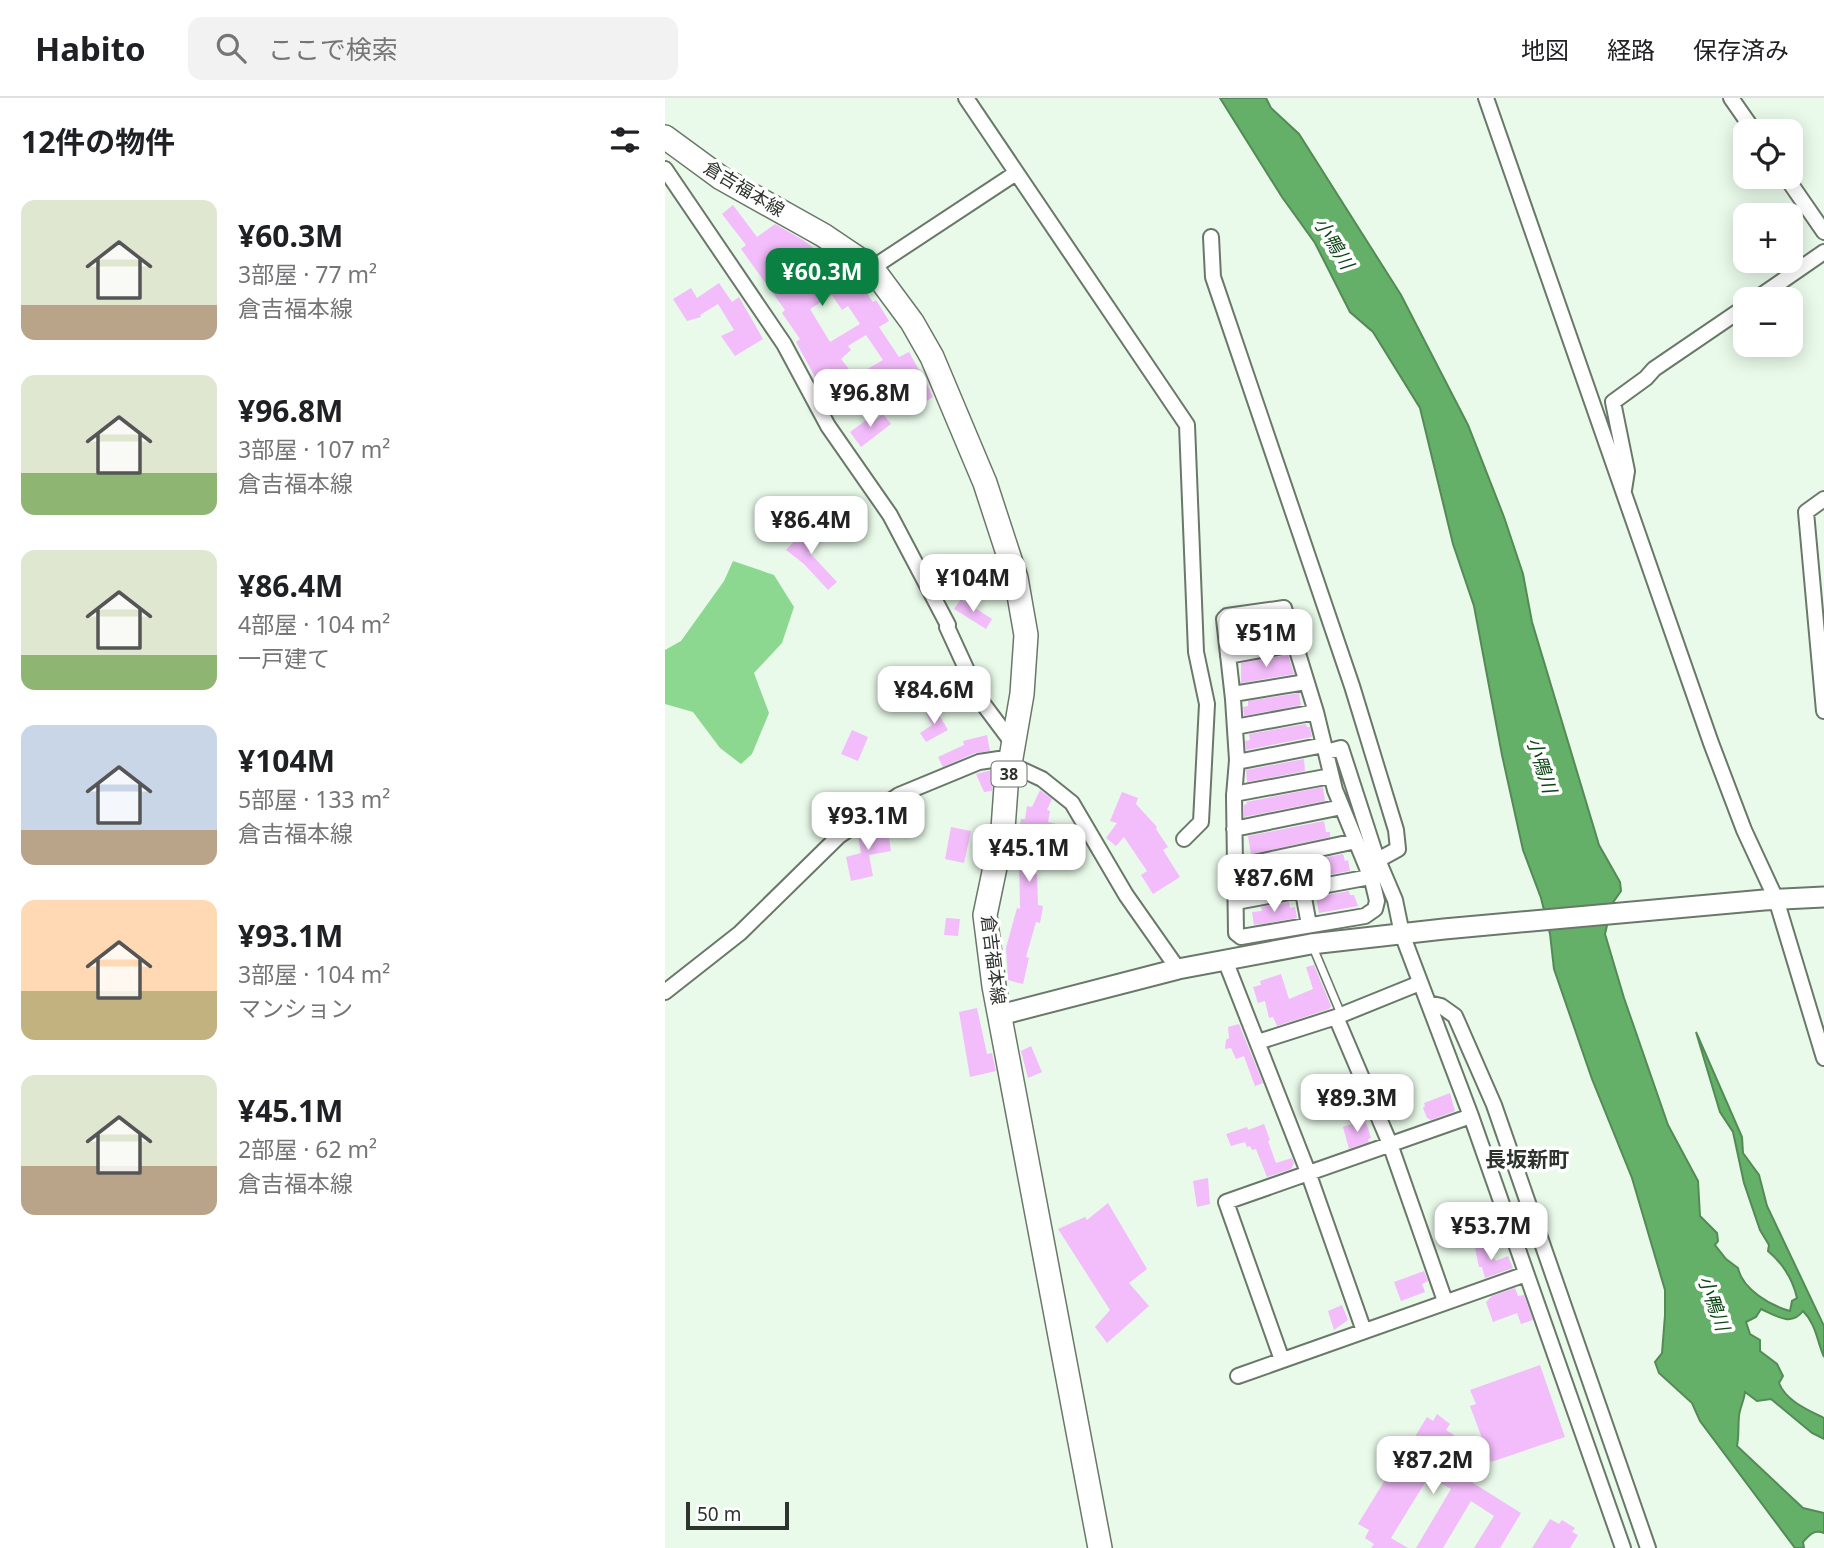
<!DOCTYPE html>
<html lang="ja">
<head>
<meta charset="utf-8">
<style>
  :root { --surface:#fff; --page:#f2f2f2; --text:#202124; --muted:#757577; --line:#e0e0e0; --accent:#0b8043 }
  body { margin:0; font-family:"Noto Sans","Noto Sans JP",sans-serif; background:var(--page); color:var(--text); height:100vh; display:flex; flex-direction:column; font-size:26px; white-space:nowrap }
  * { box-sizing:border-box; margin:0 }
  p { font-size:23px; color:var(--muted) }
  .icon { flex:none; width:38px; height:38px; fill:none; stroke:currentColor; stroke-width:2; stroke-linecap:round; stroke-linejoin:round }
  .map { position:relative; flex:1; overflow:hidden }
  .sheet { display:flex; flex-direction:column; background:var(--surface); width:665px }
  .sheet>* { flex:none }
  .tools { position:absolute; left:1068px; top:21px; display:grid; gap:14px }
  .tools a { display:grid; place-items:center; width:70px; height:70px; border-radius:14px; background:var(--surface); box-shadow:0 4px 18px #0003; font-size:35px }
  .scale { position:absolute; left:21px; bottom:18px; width:103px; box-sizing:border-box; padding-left:7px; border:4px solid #2d332d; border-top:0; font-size:19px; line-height:24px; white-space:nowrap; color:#2d332d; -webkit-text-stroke:5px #fff; paint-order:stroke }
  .price { position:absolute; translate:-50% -60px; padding:0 16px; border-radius:14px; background:#fff; color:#222; font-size:23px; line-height:46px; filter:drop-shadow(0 2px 4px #0008) }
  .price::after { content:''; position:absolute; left:50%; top:42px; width:21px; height:16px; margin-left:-10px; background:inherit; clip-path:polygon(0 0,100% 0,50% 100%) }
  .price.active { background:var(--accent); color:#fff }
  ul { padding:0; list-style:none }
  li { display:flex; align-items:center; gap:21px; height:175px; padding:0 21px }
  li span { display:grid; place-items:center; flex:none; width:196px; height:140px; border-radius:14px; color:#555 }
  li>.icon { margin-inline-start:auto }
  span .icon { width:84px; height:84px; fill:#fffc; stroke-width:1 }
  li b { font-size:30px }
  h2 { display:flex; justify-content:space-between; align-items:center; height:84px; padding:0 21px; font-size:30px }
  header { display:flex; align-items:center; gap:42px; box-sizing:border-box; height:98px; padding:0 35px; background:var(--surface); border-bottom:2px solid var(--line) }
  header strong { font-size:33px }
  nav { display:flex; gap:38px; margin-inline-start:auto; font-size:24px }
  .search { width:490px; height:63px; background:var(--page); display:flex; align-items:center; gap:18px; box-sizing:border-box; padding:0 24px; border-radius:14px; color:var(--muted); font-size:26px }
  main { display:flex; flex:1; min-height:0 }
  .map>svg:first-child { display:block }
  .green { fill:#8dd890 }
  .water { fill:#64b068; stroke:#548a56; stroke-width:2 }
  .building { fill:#f3bcfb; fill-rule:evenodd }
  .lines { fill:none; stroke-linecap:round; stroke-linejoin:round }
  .lane-casing { stroke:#6a786a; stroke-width:10 }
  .street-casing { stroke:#6a786a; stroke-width:18 }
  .secondary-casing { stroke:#6a786a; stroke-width:23 }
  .primary-casing { stroke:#6a786a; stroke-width:26 }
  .lane { stroke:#fff; stroke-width:7 }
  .street { stroke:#fff; stroke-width:14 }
  .secondary { stroke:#fff; stroke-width:19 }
  .primary { stroke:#fff; stroke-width:23 }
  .labels { text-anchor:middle; stroke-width:7; stroke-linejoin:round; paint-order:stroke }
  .shield { fill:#fff; stroke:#6c706c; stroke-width:2 }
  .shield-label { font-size:16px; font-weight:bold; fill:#2d332d }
  .street-label { font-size:18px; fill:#2d332d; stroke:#fff }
  .water-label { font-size:19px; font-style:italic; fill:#0f4617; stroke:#fff }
  .quarter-label { font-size:21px; font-weight:bold; fill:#2d332d; stroke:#fff }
</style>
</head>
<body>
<header>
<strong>Habito</strong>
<div class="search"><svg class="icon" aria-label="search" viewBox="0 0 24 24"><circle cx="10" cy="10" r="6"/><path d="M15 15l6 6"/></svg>ここで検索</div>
<nav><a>地図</a><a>経路</a><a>保存済み</a></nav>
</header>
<main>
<section class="sheet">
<h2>12件の物件<svg class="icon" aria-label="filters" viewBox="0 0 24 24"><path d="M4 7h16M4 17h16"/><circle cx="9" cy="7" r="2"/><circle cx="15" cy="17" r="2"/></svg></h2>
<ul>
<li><span style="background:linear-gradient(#dfe7d0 75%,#b9a48a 0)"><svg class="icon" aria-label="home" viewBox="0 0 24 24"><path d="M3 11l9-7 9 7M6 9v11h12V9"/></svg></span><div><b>¥60.3M</b><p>3部屋 · 77 m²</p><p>倉吉福本線</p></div></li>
<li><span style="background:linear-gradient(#dfe7d0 70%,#8fb573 0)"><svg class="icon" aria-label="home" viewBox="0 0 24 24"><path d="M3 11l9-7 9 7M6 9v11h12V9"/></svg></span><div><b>¥96.8M</b><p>3部屋 · 107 m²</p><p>倉吉福本線</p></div></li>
<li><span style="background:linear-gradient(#dfe7d0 75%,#8fb573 0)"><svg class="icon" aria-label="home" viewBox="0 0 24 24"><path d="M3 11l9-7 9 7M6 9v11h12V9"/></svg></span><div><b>¥86.4M</b><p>4部屋 · 104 m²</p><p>一戸建て</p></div></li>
<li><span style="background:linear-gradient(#c9d6e8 75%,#b9a48a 0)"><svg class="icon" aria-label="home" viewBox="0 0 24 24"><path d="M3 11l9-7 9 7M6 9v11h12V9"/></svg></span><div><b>¥104M</b><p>5部屋 · 133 m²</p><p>倉吉福本線</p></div></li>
<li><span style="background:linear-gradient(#ffd9b3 65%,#c2b280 0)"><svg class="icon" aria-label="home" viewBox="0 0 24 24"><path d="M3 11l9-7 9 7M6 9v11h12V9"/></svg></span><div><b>¥93.1M</b><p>3部屋 · 104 m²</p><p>マンション</p></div></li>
<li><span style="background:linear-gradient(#dfe7d0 65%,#b9a48a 0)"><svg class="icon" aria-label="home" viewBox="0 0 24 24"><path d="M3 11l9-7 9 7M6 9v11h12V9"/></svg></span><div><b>¥45.1M</b><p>2部屋 · 62 m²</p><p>倉吉福本線</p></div></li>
</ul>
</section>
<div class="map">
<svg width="1159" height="1450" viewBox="0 0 1159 1450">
  <rect width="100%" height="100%" fill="#e9faea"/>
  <path class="green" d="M68,463L109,477L129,509L117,545L89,575L104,615L87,656L76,666L55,650L28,614L0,606V552L16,543L59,483Z"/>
  <path class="water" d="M555,0H601L606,10L634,36L736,197L803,327L839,419L858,476L867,524L934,747L955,784L956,793L947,806L940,836L959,900L1003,1027L1033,1083L1035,1118L1052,1135L1053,1143L1050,1147L1061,1161L1073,1170C1077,1191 1106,1208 1125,1213L1127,1203L1132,1200C1128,1182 1117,1165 1103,1153L1104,1147L1095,1132L1079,1085L1068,1034L1055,1014L1031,934L1077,1039L1078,1055L1094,1077L1102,1108L1159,1228V1259C1152,1243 1151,1226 1138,1213C1126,1229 1112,1218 1096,1211L1091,1219L1081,1224L1085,1236L1095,1242V1253L1112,1266L1118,1278L1114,1285C1121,1303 1143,1312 1159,1320V1341L1147,1335L1106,1301L1092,1303L1080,1294C1079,1303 1075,1309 1074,1318C1073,1328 1074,1338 1072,1348L1138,1410L1159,1415V1435C1149,1431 1144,1437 1138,1444L1139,1450H1130L1035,1323L1027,1305L994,1275L990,1264L997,1255L1000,1217V1192L967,1080L927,981L889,871L885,836L876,800L858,752L837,657L809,508L788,446L755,310L708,234L685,214L650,145L617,99Z"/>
  <path class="building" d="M68,107L92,139L110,126L138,142L181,175L187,173L208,204L211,202L224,223L214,229L234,259L244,254L254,272L226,288L221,278L212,284L199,273L218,262L201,237L183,248L186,252L176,261L202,294L184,306L180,301L176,303L164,285L156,290L131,244L135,241L117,215L120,212L76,151L81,147L57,116ZM167,197L177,212L183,208L195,226L165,244L145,211Z
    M54,185L67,204L74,199L98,241L70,258L56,238L69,232L53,206L35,217L36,219L22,223L8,201L26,190L32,200Z
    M258,278L268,299L245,313L235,304Z
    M218,316L226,326L196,349L185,334L207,318L210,322Z
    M145,427L158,442L144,454L172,484L163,492L139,466L121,452Z
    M296,501L327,521L321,531L289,511Z
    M613,528L617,538L577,546L575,532Z
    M623,557L629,576L576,585V565Z
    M634,595L636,607L579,618L578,609L583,608V603Z
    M270,610L283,632L261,644L255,635L267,627L261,616Z
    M641,626L642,629H645L647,639L581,652L580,643L585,642L584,636Z
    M187,632L203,639L193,663L176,656Z
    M322,637L325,653L310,655L278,669L273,659L299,647L298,643Z
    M639,661L640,673L582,684L581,672Z
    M330,671L327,693L319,694L311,676Z
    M658,689L660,703L579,719V707L582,706L581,704Z
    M375,692L387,701L382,712L385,713L383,724L396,727L390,751L372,746L365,776H372L373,807L378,808L375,825L371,824L361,859L364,860L358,886L343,882L341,850L352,810L355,811L354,758L349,757L356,721H360L362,708L367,709Z
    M457,694L473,700L471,706L492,729L491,731L503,749L498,752L515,779L488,796L476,777L482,773L459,739L451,748L441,740L452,725L445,723Z
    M659,723L661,734H665V739L586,756L583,738Z
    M222,728L226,753L204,757L208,778L186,783L181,759L196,755L193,737L200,732Z
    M286,729L306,733L299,765L280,761Z
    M678,756L680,763L683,762L685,773L645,780L643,767L648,766L647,762Z
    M619,768L620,773H624L626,784L589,790L587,780L592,779L591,774Z
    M684,793L685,797H689L693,808L654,815L651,799Z
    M624,804L625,810L630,809L632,820L589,827L587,814L597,813L596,809Z
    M281,820L295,821L293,838L279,837Z
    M649,867L666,908L664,911L612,928L608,919L604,920L600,903L593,905L588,889L596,887L595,883L616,876L624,901L648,891L641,869Z
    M312,910L322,956L327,955L331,973L305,979L294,914Z
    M574,926L598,985L590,988L579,958L571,961L566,950L560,951L561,942L564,940L563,929Z
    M366,948L377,974L363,980L356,953Z
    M785,995L790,1013L766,1022L762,1020L758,1010L760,1008L759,1005Z
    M700,1021L706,1040L703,1041L704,1044L684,1051L678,1029Z
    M599,1026L605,1042L603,1043L611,1065L627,1060L629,1065L626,1071L602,1079L591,1051L587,1052L585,1048L582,1049L580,1044L566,1048L561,1036L582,1029L583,1032Z
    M543,1080L545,1106L532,1109L528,1083Z
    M443,1105L482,1171L464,1185L484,1208L442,1245L430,1229L445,1212L393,1131L420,1119L422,1122Z
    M816,1143L825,1162L829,1160L831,1163L843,1158L848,1170L820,1180L817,1169H814L809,1145Z
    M759,1173L763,1183L757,1186L760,1194L736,1203L729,1184Z
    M850,1190L853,1198L859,1197L868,1222L856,1226L852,1215L828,1224L821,1204L827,1198Z
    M677,1207L683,1222L669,1232L663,1213Z
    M875,1267L900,1339L826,1364L805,1308L811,1306L805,1292Z
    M772,1316L785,1326L781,1332L789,1337L774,1361L783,1367L781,1368L856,1415L835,1450H809L829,1418L806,1403L778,1450H751L786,1391L764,1378L726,1440L743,1450H706L709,1446L700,1440L704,1432L693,1426L728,1369L730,1371L762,1319L768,1323Z
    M885,1421L894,1426L897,1422L910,1430L907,1434L913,1437L905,1450H867Z"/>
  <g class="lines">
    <defs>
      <path id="lane" d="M647,847L676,916"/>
      <path id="street" d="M301,0L522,327L531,554L542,606L536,724L519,741
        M821,0L1046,645L1079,732L1111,801L1159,960
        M1066,0L1089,33
        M0,71L119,246L163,328L225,417L283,527L282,529L316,603L349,647
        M1121,79L1159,134
        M546,139L548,179L687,588L731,732L733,751L713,762
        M207,170L351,75
        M1091,201L1159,154
        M959,392L962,373L948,304L981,280L989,271L1080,209
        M1159,401L1141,414L1159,613
        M619,510L651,614L670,692L707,782L712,803L710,811L700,818L576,839L571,835L569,698L572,662L568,601L559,521L562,518Z
        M563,558L629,546
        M568,596L641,584
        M570,629L651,614
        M661,654L676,650L710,755L730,802L737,836L806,1018L958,1450
        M572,664L659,647
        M569,696L666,678
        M569,731L677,709
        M631,756L644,827
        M570,769L691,743
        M571,804L705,779
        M560,862L643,1074L699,1233
        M0,894L75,835L174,738L234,697L314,664L334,661L377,681L407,705L461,797L513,871
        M763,905L776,908L790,918L829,1007L983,1450
        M671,919L725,1046L780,1203
        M593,944L671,919L755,885
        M617,1262L561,1104L806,1018
        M573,1278L861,1176"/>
      <path id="secondary" d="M335,917L513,871L646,846L779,831L1099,802L1159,799"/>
      <path id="primary" d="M0,39L56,80L158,137L207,170L247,224L267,259L320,385L351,480L361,537L357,596L341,689L338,731L320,817L329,888L435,1450"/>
    </defs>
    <use href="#lane" class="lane-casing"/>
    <use href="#street" class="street-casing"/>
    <use href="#secondary" class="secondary-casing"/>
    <use href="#primary" class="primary-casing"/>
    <use href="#lane" class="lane"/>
    <use href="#street" class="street"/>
    <use href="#secondary" class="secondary"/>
    <use href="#primary" class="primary"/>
  </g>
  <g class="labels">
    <rect class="shield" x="326.5" y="663.5" width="35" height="25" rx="5"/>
    <g class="shield-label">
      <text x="344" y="682">38</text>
    </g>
    <g class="street-label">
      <text transform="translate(79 91) rotate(31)" y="6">倉吉福本線</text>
      <text transform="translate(328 862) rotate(83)" y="6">倉吉福本線</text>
    </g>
    <g class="water-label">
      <text transform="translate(669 145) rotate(58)" y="7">小鴨川</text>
      <text transform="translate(877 667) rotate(72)" y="7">小鴨川</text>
      <text transform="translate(1049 1205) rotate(70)" y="7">小鴨川</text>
    </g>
    <g class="quarter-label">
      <text x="862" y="1069">長坂新町</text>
    </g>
  </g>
</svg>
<div class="tools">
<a><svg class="icon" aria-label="locate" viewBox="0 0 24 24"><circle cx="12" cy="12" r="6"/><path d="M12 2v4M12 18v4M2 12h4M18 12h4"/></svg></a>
<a>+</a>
<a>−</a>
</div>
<div class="scale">50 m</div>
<b class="price active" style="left:157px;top:210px">¥60.3M</b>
<b class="price" style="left:205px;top:331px">¥96.8M</b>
<b class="price" style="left:146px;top:458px">¥86.4M</b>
<b class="price" style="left:308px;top:516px">¥104M</b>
<b class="price" style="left:601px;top:571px">¥51M</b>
<b class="price" style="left:269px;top:628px">¥84.6M</b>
<b class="price" style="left:203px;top:754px">¥93.1M</b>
<b class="price" style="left:364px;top:786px">¥45.1M</b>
<b class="price" style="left:609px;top:816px">¥87.6M</b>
<b class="price" style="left:692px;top:1036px">¥89.3M</b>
<b class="price" style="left:826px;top:1164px">¥53.7M</b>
<b class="price" style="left:768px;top:1398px">¥87.2M</b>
</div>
</main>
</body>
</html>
